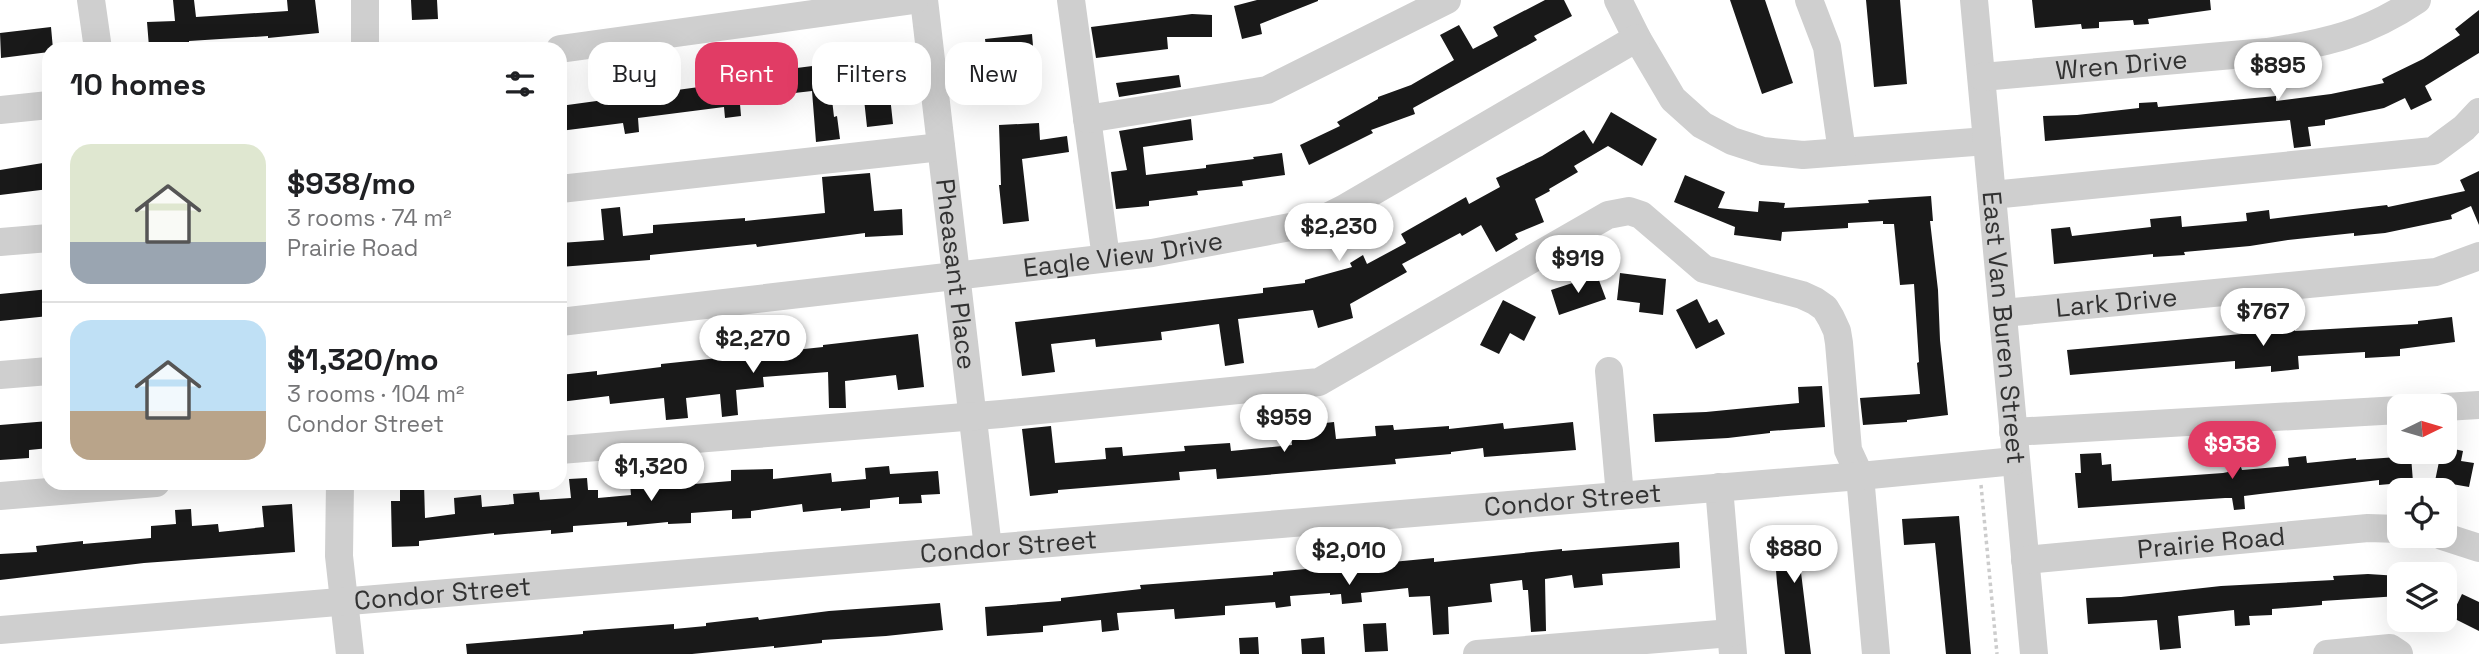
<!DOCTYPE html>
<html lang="en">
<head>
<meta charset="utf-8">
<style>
  :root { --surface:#fff; --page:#f2f2f2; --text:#202124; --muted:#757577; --line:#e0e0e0; --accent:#e13c65 }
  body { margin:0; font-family:"Space Grotesk",sans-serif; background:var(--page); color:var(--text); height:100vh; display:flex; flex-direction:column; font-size:26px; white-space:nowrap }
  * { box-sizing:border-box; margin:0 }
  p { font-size:23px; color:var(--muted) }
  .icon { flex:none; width:38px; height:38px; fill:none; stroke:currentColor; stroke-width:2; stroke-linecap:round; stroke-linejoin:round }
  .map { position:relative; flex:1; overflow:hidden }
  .sheet { position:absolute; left:42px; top:42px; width:525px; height:448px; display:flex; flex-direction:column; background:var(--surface); border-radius:21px; box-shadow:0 7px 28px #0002 }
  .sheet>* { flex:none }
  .top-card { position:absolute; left:588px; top:42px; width:665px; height:63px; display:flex; gap:14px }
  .needle { width:46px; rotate:85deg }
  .buttons { position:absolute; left:2387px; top:394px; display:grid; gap:14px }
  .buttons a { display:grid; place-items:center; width:70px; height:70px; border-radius:14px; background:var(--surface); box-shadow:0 7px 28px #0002; font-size:35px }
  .price { position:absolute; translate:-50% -60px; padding:0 16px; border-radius:24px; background:#fff; color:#222; font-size:23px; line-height:46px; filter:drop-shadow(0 2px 4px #0008) }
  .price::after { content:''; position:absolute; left:50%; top:42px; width:21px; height:16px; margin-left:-10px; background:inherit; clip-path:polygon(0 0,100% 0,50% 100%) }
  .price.selected { background:var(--accent); color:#fff }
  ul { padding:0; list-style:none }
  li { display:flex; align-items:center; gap:21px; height:175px; padding:0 28px }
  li+li { border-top:2px solid var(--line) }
  li span { display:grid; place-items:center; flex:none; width:196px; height:140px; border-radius:21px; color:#555 }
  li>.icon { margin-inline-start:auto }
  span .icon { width:84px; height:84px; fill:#fffc; stroke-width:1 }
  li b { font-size:30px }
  h2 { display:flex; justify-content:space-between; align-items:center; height:84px; padding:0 28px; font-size:30px }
  .chip { padding:0 24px; border-radius:21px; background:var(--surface); box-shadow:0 7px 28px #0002; font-size:24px; line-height:63px }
  .chip.selected { background:var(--accent); color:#fff }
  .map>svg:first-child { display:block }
  .building { fill:#191919 }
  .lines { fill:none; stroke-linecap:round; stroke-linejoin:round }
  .path { stroke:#ccc; stroke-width:3.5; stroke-dasharray:3.5 3.5; stroke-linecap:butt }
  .minor { stroke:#cfcfcf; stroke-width:28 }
  .labels { text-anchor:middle; stroke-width:7; stroke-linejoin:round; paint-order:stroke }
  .street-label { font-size:26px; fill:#323232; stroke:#fff }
</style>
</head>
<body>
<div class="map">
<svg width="2479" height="654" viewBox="0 0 2479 654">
  <rect width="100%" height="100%" fill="#fff"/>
  <path class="building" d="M173,0H194L196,17L288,11L287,0H315L319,33L268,38V36L189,41V45L149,47L147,22L175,21Z
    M411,0H437L438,19L412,20Z
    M1257,0H1318V1L1260,24L1262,34L1242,39L1234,6Z
    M1545,0H1564L1572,16L1534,36L1537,40L1413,108L1415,114L1371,130L1373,133L1309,165L1300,145L1340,126L1337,122L1378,99V97L1411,85L1454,60L1440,35L1459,25L1473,49L1498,36L1493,27Z
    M1730,0H1765L1793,83L1762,94Z
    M1866,0H1900L1907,84L1874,87Z
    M2032,0H2210L2211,10L2148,19L2149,24L2134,25L2133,20L2099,22V28L2082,29L2081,24L2035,28Z
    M2479,10V53L2425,86L2432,100L2411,110L2405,98L2384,108L2325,120V125L2308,127L2311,146L2294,148L2290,120L2045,141L2043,116L2077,115L2139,108V103L2157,102L2158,107L2276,96V101L2331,94L2384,83L2382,79L2423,59L2460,35L2455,29Z
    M1192,14L1212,15V37H1167L1168,49L1096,58L1091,27Z
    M51,27L53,49H49V52L1,58L0,33Z
    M1032,34L1034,58L988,64L985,39Z
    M886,59L893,124L867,127L860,62Z
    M828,64L834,117L837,116L840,139L816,142L812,91L777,95L778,99L740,104L741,116L725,118L724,107L638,118L639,132L625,134L623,123L560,131V106L721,84V81L790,73L789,69Z
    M1179,75L1181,87L1119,97L1116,83Z
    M1611,112L1657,139L1642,166L1608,146L1574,166L1578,172L1549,189L1550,191L1535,199L1544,222L1515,234L1518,239L1496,252L1481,225L1462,236L1460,233L1402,264L1407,272L1350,304L1353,318L1318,328L1313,310L1238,319L1244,363L1225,366L1219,324L1161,332L1162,340L1096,347L1095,339L1051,344L1055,372L1022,376L1015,322L1263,293V288L1305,283V280L1352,267L1350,263L1363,255L1367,264L1406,243L1401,234L1466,197L1469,204L1500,187L1496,178L1542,156L1584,130L1593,144Z
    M1191,119L1193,140L1143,147L1146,175L1206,168V165L1254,159L1253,157L1282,153L1285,175L1242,181L1243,186L1197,191L1198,195L1149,201V206L1116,209L1111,172L1127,170L1119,131Z
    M1039,123L1040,140L1067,136L1069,152L1022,159L1029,221L1003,224L999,185H1001L999,125Z
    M49,162V189L0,195V170Z
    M2479,171V225L2471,206L2451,215L2452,219L2385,233L2354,236V233L2288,240L2250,246L2184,252L2185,255L2153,257V254L2054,264L2051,229L2070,227L2072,236L2151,227L2150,219L2181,216L2182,227L2247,221L2246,213L2269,210L2270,219L2387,205L2388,207L2465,191L2460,180Z
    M870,173L874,211L902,209L903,235L865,237V233L757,247L756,244L650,255V260L560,267V243L604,240L601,209L620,207L623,236L653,233V225L745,218V221L825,213L822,177Z
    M1685,175L1725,192L1718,208L1758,212L1759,201L1785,203L1784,208L1869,203L1868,200L1931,196L1933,221H1930L1938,290L1940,340L1948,415L1907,420V422L1863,425L1860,398L1920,394L1917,363L1919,362L1914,284L1900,285L1894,224H1883V221L1848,223V228L1782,232L1781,241L1734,235L1735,227L1674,202Z
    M1620,273L1666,279L1663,315L1639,312L1640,303L1617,300Z
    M1597,275L1606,299L1559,315L1551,290Z
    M49,289V316L0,321V294Z
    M1697,299L1709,323L1717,319L1725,334L1696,349L1676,310Z
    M1503,300L1536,317L1524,341L1510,333L1499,354L1480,345Z
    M2452,317L2455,342L2400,349V356L2365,358V352L2298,356L2299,369L2271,372V366L2235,369V361L2070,375L2067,350L2295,329V331L2418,324V321Z
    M918,334L924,387L898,390L896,375L845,381L846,408H829L828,372L763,377L764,387L736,390L738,415L722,417L720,394L686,398L688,418L666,420L664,398L610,404L609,396L560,402V375L597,371V375L661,367V364L823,347V345Z
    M1822,386L1825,427L1770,431V433L1728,438L1655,442L1653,414L1706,412L1799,403L1798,387Z
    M49,421V448L29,450V458L0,460V425Z
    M1334,422L1336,439L1376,436L1375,426L1393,425L1394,430L1449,426V429L1503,423L1504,429L1573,422L1576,450L1484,457L1483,448L1451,452V454L1395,459L1396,464L1217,479L1216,469L1179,472L1180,480L1058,490V493L1030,496L1022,429L1051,426L1055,463L1106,459L1105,448L1122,447L1123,456L1185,451L1184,446L1230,443L1231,451L1292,445L1290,427Z
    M2445,447L2463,451L2461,461L2474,463L2469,487L2435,481L2441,452H2445Z
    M2101,453L2102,465L2111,464L2112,481L2223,473L2228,472L2227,468L2241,467L2242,470L2289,466L2288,458L2306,456L2307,463L2356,458V460L2411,456L2413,482L2379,485V480L2260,494L2244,496L2245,509L2234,510L2232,498H2225L2078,508L2075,473H2081L2080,454Z
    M648,460L650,485H656L657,487L731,481V470L773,469V479L831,473L832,482L866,479L865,468L889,466L890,474L938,471L940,494L921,495L922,503L899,504V497L870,500V508L841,511V508L803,512L802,504L751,511V518L732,519V510L691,513V523L668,524V522L627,526V522L573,526V532L551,534V530L494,535V533L419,541V546L392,547L391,501H400V483H424L425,518L455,514L454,498L481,495L482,507L514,504L513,494L539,492L540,500L571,498L569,479L587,478L588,490H598V498L631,495L628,461Z
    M292,504L295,552L144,563L0,580V554L37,552L36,546L83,541V544L151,538V526L176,524L175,510L191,509L192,526L218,524L219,532L264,527L262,506Z
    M1959,516L1971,654H1946L1935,543L1904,545L1902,519Z
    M1820,529L1822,555L1799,556L1811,654H1785L1777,583L1773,532Z
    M1679,542L1680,568L1602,574L1603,585L1574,588L1572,575L1545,579L1546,631L1531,632L1528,590H1523L1522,580L1490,584L1492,602L1448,607L1449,634L1433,635L1430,596L1409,597L1408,588L1361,593L1362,602L1342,604L1341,594L1330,595V593L1290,596L1291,606L1276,608L1275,602L1225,606V615L1175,619L1174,609L1117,613L1119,630L1102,632L1101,620L1043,626V632L987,636L985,607L1061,601V598L1141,589L1140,585L1273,575V572L1338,566L1337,562L1360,560L1361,565L1434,558V562L1562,549V551Z
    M2368,574L2399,576V596L2322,601V605L2272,609V615L2249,616L2250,625L2235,626L2234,610L2178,616L2181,648L2160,650L2157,620L2088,624L2086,598L2121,597L2221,586L2334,580L2333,576Z
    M2462,594L2479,602V631L2451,617Z
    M940,603L943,630L886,636L822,640V643L774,648V646L692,654H467L466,644L583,634V631L674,624V629L706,626V623L758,617L759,620L829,611Z
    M1386,623L1388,651L1365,652L1363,624Z
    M1258,637L1259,654H1240L1239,638Z
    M1324,637L1325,654H1302L1301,639Z"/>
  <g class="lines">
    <path class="path" d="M1981,485L1997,654"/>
    <g class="minor">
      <path d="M91,0L98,49"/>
      <path d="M365,0V49"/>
      <path id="s1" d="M924,0L988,548"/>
      <path d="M1071,0L1106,258"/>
      <path d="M1618,0L1637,38L1673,99L1702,125L1732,141L1763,151L1803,155L1987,141"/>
      <path d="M1809,0L1827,47L1842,152"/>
      <path id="s2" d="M1974,0L2034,654"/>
      <path d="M560,49L914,0"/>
      <path id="s3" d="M1982,77L2267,52C2326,43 2367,34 2417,0"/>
      <path d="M0,110L49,105"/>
      <path d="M1087,119L1267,90L1447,0"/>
      <path d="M560,189L941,147"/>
      <path d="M1992,195L2433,151L2464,128L2479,112"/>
      <path d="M0,242L49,238"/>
      <path id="s4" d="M2003,313L2436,272L2479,256"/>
      <path id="s5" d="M560,322L1152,253L1317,222L1343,209L1637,38"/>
      <path d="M1609,371L1620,496"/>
      <path d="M0,375L49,371"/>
      <path d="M2445,407L2479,405"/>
      <path d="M2013,432L2399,410"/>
      <path d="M560,450L1001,414L1319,382L1608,215L1629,211L1641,215L1704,269L1802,295L1815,301L1825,308L1831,318L1837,331L1839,343L1848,450L1860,476L1876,654"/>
      <path d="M340,483L339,556L350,654"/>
      <path d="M1719,487L1733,654"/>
      <path d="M0,496L156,483"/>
      <path d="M2442,536L2479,548"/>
      <path id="s6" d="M2025,560L2368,528L2399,529"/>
      <path id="s7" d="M0,630L1860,476L2015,461"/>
      <path d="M1477,654L1731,633"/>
      <path d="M2327,654L2390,648L2399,654"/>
    </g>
  </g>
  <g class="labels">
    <g class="street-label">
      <text dy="9" stroke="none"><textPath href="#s3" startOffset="140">Wren Drive</textPath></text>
      <text dy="9" stroke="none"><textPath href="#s5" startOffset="567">Eagle View Drive</textPath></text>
      <text dy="9" stroke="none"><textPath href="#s1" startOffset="276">Pheasant Place</textPath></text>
      <text dy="9" stroke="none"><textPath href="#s4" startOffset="114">Lark Drive</textPath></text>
      <text dy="9" stroke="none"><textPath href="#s2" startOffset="329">East Van Buren Street</textPath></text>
      <text dy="9" stroke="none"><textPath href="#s7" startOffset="1578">Condor Street</textPath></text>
      <text dy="9" stroke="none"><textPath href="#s6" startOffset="187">Prairie Road</textPath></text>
      <text dy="9" stroke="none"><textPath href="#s7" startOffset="1012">Condor Street</textPath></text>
      <text dy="9" stroke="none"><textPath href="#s7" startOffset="444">Condor Street</textPath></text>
    </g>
  </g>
</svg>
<div class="buttons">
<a><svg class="needle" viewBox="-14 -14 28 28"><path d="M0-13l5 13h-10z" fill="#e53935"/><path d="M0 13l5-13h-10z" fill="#757577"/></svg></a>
<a><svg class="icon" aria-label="locate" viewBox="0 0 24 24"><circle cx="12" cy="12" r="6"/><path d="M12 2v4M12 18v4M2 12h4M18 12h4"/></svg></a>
<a><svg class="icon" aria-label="layers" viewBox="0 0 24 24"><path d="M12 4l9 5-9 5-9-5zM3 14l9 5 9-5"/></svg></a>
</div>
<b class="price" style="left:2278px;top:102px">$895</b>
<b class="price" style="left:1339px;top:263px">$2,230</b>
<b class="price" style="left:1578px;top:295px">$919</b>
<b class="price" style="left:2263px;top:348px">$767</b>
<b class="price" style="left:753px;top:375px">$2,270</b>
<b class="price" style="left:1284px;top:454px">$959</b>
<b class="price selected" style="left:2232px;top:481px">$938</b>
<b class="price" style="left:651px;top:503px">$1,320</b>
<b class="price" style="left:1794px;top:585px">$880</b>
<b class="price" style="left:1349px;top:587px">$2,010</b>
<div class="top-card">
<a class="chip">Buy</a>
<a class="chip selected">Rent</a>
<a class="chip">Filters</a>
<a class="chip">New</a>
</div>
<section class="sheet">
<h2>10 homes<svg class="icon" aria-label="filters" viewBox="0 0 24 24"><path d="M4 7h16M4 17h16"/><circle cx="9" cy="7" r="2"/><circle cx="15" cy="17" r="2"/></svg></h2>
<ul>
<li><span style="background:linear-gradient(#dfe7d0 70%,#9aa5b1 0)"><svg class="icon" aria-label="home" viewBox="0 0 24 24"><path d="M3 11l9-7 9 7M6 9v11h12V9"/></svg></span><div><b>$938/mo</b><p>3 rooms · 74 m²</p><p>Prairie Road</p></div></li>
<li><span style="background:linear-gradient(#bfe0f5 65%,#b9a48a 0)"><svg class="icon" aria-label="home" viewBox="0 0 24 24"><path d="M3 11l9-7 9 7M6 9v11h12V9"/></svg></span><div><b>$1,320/mo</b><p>3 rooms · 104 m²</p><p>Condor Street</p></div></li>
</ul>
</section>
</div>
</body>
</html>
